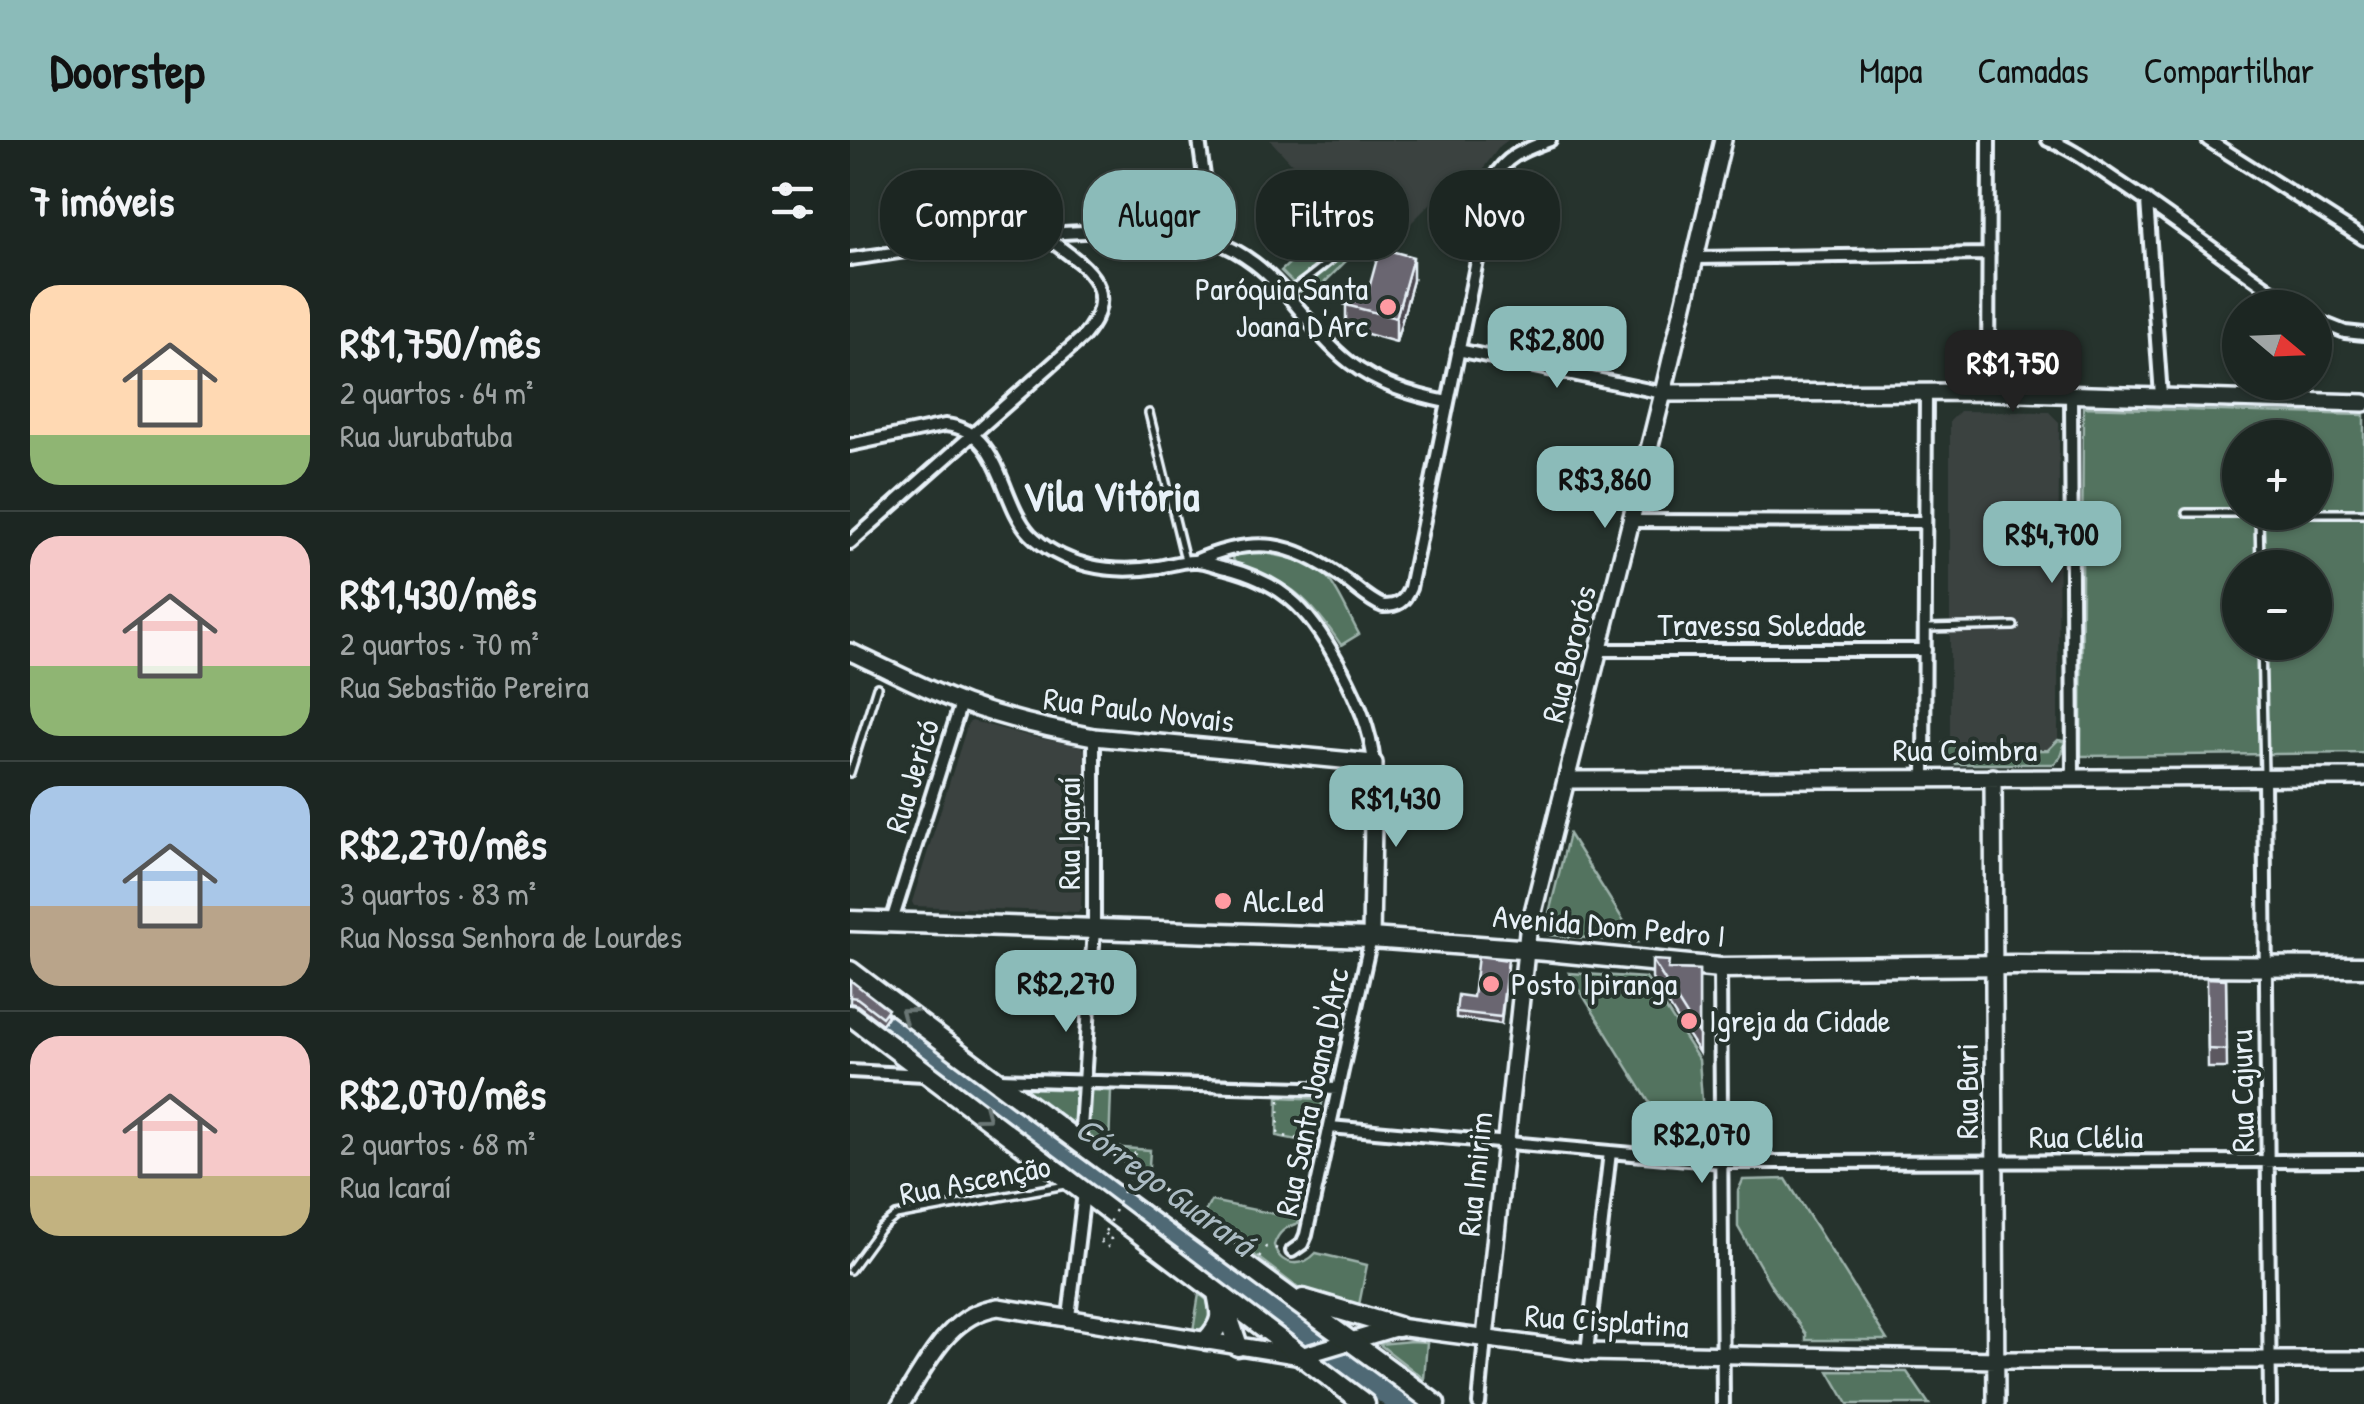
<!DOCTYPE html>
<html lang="pt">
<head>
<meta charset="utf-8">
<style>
  :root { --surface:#1c2622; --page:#252e2a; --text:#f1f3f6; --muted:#a0a5a5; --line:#3a4340; --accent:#8bbbb9 }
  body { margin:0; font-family:"Patrick Hand",sans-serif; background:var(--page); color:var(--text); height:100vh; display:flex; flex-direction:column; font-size:38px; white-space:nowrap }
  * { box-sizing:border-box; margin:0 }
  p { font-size:32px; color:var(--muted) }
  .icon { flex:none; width:55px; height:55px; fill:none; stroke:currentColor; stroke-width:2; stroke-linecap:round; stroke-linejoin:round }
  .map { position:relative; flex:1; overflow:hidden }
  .details { display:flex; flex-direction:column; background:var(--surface); width:850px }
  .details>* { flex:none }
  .top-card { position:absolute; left:30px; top:30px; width:950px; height:90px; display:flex; gap:20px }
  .needle { width:65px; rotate:109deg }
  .fabs { position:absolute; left:1372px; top:150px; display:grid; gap:20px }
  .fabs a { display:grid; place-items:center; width:110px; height:110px; border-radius:50%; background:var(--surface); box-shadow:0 2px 8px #0004,0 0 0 2px var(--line); font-size:50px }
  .price { position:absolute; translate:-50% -85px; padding:0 22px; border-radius:20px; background:var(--accent); color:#111; font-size:32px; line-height:65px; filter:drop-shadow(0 2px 5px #0008) }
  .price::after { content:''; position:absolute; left:50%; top:60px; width:30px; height:22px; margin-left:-15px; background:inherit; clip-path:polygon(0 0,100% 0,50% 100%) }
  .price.active { background:#222; color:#fff }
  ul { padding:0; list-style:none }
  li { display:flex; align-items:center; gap:30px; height:250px; padding:0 30px }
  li+li { border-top:2px solid var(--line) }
  li span { display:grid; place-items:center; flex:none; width:280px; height:200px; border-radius:30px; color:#555 }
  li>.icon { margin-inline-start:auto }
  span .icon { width:120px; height:120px; fill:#fffc; stroke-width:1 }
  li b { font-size:42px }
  h2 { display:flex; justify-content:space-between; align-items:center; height:120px; padding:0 30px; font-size:42px }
  .chip { padding:0 35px; border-radius:40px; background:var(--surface); box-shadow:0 2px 8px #0004,0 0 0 2px var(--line); font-size:35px; line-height:90px }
  .chip.active { background:var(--accent); color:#111 }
  header { display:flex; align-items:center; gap:60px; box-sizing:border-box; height:140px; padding:0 50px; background:var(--accent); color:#111 }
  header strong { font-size:48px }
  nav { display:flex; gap:55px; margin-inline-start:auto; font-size:35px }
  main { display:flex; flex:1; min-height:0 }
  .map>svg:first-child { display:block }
  .built { fill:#3b4241 }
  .green { fill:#52735e; stroke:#9db2ab; stroke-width:2.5; fill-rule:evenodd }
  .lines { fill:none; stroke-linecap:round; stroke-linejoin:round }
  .river { stroke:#4f6974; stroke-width:25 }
  .lane-casing { stroke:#e8f1f8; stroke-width:12 }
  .street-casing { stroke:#e8f1f8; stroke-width:18 }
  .secondary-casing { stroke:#e8f1f8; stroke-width:22 }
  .primary-casing { stroke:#e8f1f8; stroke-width:25 }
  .path { stroke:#e8f1f8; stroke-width:2.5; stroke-dasharray:2.5 8; stroke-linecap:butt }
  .lane { stroke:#26332d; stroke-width:5 }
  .street { stroke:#26332d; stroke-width:10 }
  .secondary { stroke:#26332d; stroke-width:15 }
  .primary { stroke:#26332d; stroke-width:18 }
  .path-bridge { stroke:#e8f1f8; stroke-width:2.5; stroke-dasharray:2.5 8; stroke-linecap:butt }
  .wall { fill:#5c5861; stroke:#e8f1f8; stroke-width:2.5 }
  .shaded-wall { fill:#4b474f; stroke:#e8f1f8; stroke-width:2.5 }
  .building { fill:#6b6671; stroke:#e8f1f8; stroke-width:2.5 }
  .oneway { stroke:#6a7674 }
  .poi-dot { fill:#ff9aa2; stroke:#26332d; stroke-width:4 }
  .labels { text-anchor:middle; stroke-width:8; stroke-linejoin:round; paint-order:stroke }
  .poi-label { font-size:32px; fill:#e8f1f8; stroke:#26332d; text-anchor:start }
  .street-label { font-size:32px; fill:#e8f1f8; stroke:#26332d }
  .water-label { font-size:35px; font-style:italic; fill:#abbbc3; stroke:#26332d }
  .district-label { font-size:42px; font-weight:bold; fill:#e8f1f8; stroke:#26332d }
</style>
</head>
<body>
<header>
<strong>Doorstep</strong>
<nav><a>Mapa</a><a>Camadas</a><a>Compartilhar</a></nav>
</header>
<main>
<section class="details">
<h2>7 imóveis<svg class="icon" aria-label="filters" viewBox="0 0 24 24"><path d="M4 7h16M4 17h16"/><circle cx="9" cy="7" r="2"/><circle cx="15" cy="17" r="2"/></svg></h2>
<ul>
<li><span style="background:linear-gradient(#ffd9b3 75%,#8fb573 0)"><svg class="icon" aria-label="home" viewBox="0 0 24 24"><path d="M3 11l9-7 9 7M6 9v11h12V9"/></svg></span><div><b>R$1,750/mês</b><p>2 quartos · 64 m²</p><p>Rua Jurubatuba</p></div></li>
<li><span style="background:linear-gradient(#f6c9c9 65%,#8fb573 0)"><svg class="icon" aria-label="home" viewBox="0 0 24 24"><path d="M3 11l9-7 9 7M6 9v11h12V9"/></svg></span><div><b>R$1,430/mês</b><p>2 quartos · 70 m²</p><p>Rua Sebastião Pereira</p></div></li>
<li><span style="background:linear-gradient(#a9c7e8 60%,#b9a48a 0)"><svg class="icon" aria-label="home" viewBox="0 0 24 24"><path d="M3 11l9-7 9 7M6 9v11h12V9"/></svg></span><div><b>R$2,270/mês</b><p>3 quartos · 83 m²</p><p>Rua Nossa Senhora de Lourdes</p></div></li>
<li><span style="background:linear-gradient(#f6c9c9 70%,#c2b280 0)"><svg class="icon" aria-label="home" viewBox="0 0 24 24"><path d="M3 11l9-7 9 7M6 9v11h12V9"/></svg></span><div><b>R$2,070/mês</b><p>2 quartos · 68 m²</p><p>Rua Icaraí</p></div></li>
</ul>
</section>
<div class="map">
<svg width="1514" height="1264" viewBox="0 0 1514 1264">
  <rect width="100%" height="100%" fill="#26332d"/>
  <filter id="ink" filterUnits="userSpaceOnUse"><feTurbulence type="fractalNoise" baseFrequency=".01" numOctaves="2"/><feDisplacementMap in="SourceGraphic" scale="20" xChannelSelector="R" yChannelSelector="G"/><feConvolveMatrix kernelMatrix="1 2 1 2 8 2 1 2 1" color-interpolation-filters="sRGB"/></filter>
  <g filter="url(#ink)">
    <path class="built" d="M420,0H658L650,6L635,26L629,45L597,47L528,116Z
      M1110,271L1199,272L1209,282L1208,600L1199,610L1110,611L1100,601V281Z
      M122,581L183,597L231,606L236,610L231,768L228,772L64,766L62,762L118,583Z"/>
    <path class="green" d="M491,76L515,102L458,159L450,151L452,146L449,142L443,143L431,131Z
      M1233,267L1514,275V613L1231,616ZM1390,298H1465V372H1390ZM1390,428H1465V502H1390Z
      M393,411C417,413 461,418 477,437C490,453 499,476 509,494L491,505C460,458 439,441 385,423L382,416L385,413Z
      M1208,600L1214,601C1214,611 1212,619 1203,624H1105L1098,622L1093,615V602L1100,601L1110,611L1198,610Z
      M719,694L787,802L700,795L695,789Z
      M719,833L796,838L849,920L855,1001L851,1006L827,1007Z
      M174,948L261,951L259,1007L300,1010L298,1040Z
      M428,957L473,959L463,1003L427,996Z
      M881,969L911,1012H890L882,1006Z
      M936,1039L1037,1200H956V1194L922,1147L888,1087V1051L893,1040Z
      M361,1061L449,1079L448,1083C436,1087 428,1092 424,1105C430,1127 452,1128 466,1113L517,1125L508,1170L459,1154L448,1148L353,1076Z
      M349,1154L357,1160L361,1178L354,1188L343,1191Z
      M561,1201L577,1202L574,1239L529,1204Z
      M979,1231L1057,1232L1079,1264H998Z"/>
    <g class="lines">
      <path class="river" d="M35,884L200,1008L459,1193L553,1264"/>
      <defs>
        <path id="lane" d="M437,154C461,135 529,89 529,57C529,49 525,41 522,34
          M299,273L335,420
          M1336,373H1514
          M1409,373L1410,428
          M1077,488L1164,486
          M1411,502L1414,634
          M0,633L27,547
          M0,1130L30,1089L46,1076L216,1045"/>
        <path id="street" d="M349,0L363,101
          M1198,0C1224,9 1247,28 1270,43C1330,83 1387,128 1447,168
          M1358,0L1514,99
          M1297,61L1311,256
          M845,118L1139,114
          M0,119C96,106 192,88 288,92C313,94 341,93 364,101C378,106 392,114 404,123C441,151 463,194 499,222C528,245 563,255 597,262
          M1465,180L1495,192L1514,194
          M608,210L813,253
          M1138,252L1139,0
          M1221,254L1223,637
          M0,305L95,285C152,290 149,360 180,394C187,401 195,407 204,412C237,430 272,433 308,427C320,425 334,420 346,421C356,421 366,426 376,428C439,444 462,475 492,530C508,561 520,588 524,623
          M781,381L1075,382
          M0,403L233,197C276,146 230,123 192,94
          M345,421C405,395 442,401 494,439C507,448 518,460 533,466C548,466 554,462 560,448L644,38C656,15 677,9 700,0
          M749,510H1075
          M1414,637L1420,1264
          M1074,638L1076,252
          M42,781L111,563
          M870,828L873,1264
          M0,931L74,935
          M149,939L488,949
          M480,987L872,1022L1514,1021
          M230,1004L244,789V597
          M442,1111L452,1104L456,1095L521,798
          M219,1177L234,1052
          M737,1212L760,1012
          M629,1264L635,1198"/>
        <path id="secondary" d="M813,253L1138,252L1514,263
          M0,512C38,529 76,550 115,564C157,579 200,589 244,597L524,623L521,798
          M1143,637L1146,1264
          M716,640L1514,637
          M635,1198L678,792L813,253L873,0
          M51,1264C76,1226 98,1174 148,1167L451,1216L548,1187L737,1212L1146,1220H1514"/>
        <path id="primary" d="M0,781L521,798L697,811L870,828L1164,825L1514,827
          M0,831C135,933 271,1034 408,1134C467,1178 527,1219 585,1264
          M0,875L515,1264
          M453,1159L548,1187
          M375,1167L388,1206
          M357,1200C373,1182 372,1176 367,1153"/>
      </defs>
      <use href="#lane" class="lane-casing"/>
      <use href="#street" class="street-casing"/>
      <use href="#secondary" class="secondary-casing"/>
      <use href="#primary" class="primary-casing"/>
      <path class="path" d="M430,960L428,995L465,1002
        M275,1017L279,1013H284L287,1020
        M251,1101L254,1108L261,1106V1099L254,1097L258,1092
        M409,1117L416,1107L431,1109"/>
      <use href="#lane" class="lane"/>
      <use href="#street" class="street"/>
      <use href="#secondary" class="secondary"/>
      <use href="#primary" class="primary"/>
      <path class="path-bridge" d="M251,1101L287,1020"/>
    </g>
    <path class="wall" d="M563,140L546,202L496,188V165Z
      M802,820L819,829L849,830V913L802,839Z
      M658,826L651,884L606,878V872Z
      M1357,838L1376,839L1377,928H1358Z
      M0,840L38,875L32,884L7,865L0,863Z"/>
    <path class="shaded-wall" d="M563,117V140L546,202V178Z"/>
    <path class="building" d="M530,108L563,117L546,178L496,165L518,152Z
      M628,816L658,820L651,877L606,872L608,855L623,857Z
      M802,820L819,821L818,829L849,830V895Z
      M1357,838L1376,839L1377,910L1358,909Z
      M0,840L38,869L32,877L7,858L0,857Z"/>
    <defs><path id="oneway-chevron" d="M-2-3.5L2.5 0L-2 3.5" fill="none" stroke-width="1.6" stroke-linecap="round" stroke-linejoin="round" transform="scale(2.5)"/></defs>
    <g class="oneway">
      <use href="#oneway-chevron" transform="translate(57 874) rotate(-143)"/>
      <use href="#oneway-chevron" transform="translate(134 975) rotate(37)"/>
    </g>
  </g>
  <g class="poi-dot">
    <circle cx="538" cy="167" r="10"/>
    <circle cx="373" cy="761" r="10"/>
    <circle cx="641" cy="844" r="10"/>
    <circle cx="839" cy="881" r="10"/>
  </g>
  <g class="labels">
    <g class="poi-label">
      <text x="518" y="160" text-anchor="end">Paróquia Santa<tspan x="518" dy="37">Joana D'Arc</tspan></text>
      <text x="393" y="772">Alc.Led</text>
      <text x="661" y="855">Posto Ipiranga</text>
      <text x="859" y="892">Igreja da Cidade</text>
    </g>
    <g class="street-label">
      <text x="912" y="496">Travessa Soledade</text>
      <text transform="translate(719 514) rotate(-76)" y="11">Rua Bororós</text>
      <text transform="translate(289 570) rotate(7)" y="11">Rua Paulo Novais</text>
      <text x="1115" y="621">Rua Coimbra</text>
      <text transform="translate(62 636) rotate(-73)" y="11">Rua Jericó</text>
      <text transform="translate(219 693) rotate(-90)" y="11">Rua Igaraí</text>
      <text transform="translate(759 786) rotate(5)" y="11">Avenida Dom Pedro I</text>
      <text transform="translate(1117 951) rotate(-90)" y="11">Rua Buri</text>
      <text transform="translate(1392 951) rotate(-91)" y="11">Rua Cajuru</text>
      <text transform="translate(462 952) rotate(-78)" y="11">Rua Santa Joana D'Arc</text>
      <text x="1236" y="1008">Rua Clélia</text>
      <text transform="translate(625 1034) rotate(-84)" y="11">Rua Imirim</text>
      <text transform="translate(125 1040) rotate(-11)" y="11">Rua Ascenção</text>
      <text transform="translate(757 1181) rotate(4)" y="11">Rua Cisplatina</text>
    </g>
    <g class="water-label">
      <text transform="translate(315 1046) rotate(36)" y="12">Córrego Guarará</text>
    </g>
    <g class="district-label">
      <text x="261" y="371">Vila Vitória</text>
    </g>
  </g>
</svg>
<div class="fabs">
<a><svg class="needle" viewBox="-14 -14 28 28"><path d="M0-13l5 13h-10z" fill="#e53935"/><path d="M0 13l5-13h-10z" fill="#a0a5a5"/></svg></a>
<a>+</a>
<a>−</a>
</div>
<b class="price" style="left:707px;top:251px">R$2,800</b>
<b class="price active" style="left:1163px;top:275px">R$1,750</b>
<b class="price" style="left:755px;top:391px">R$3,860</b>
<b class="price" style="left:1202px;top:446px">R$4,700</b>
<b class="price" style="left:546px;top:710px">R$1,430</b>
<b class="price" style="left:216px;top:895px">R$2,270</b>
<b class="price" style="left:852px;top:1046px">R$2,070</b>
<div class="top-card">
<a class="chip">Comprar</a>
<a class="chip active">Alugar</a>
<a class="chip">Filtros</a>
<a class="chip">Novo</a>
</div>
</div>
</main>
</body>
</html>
